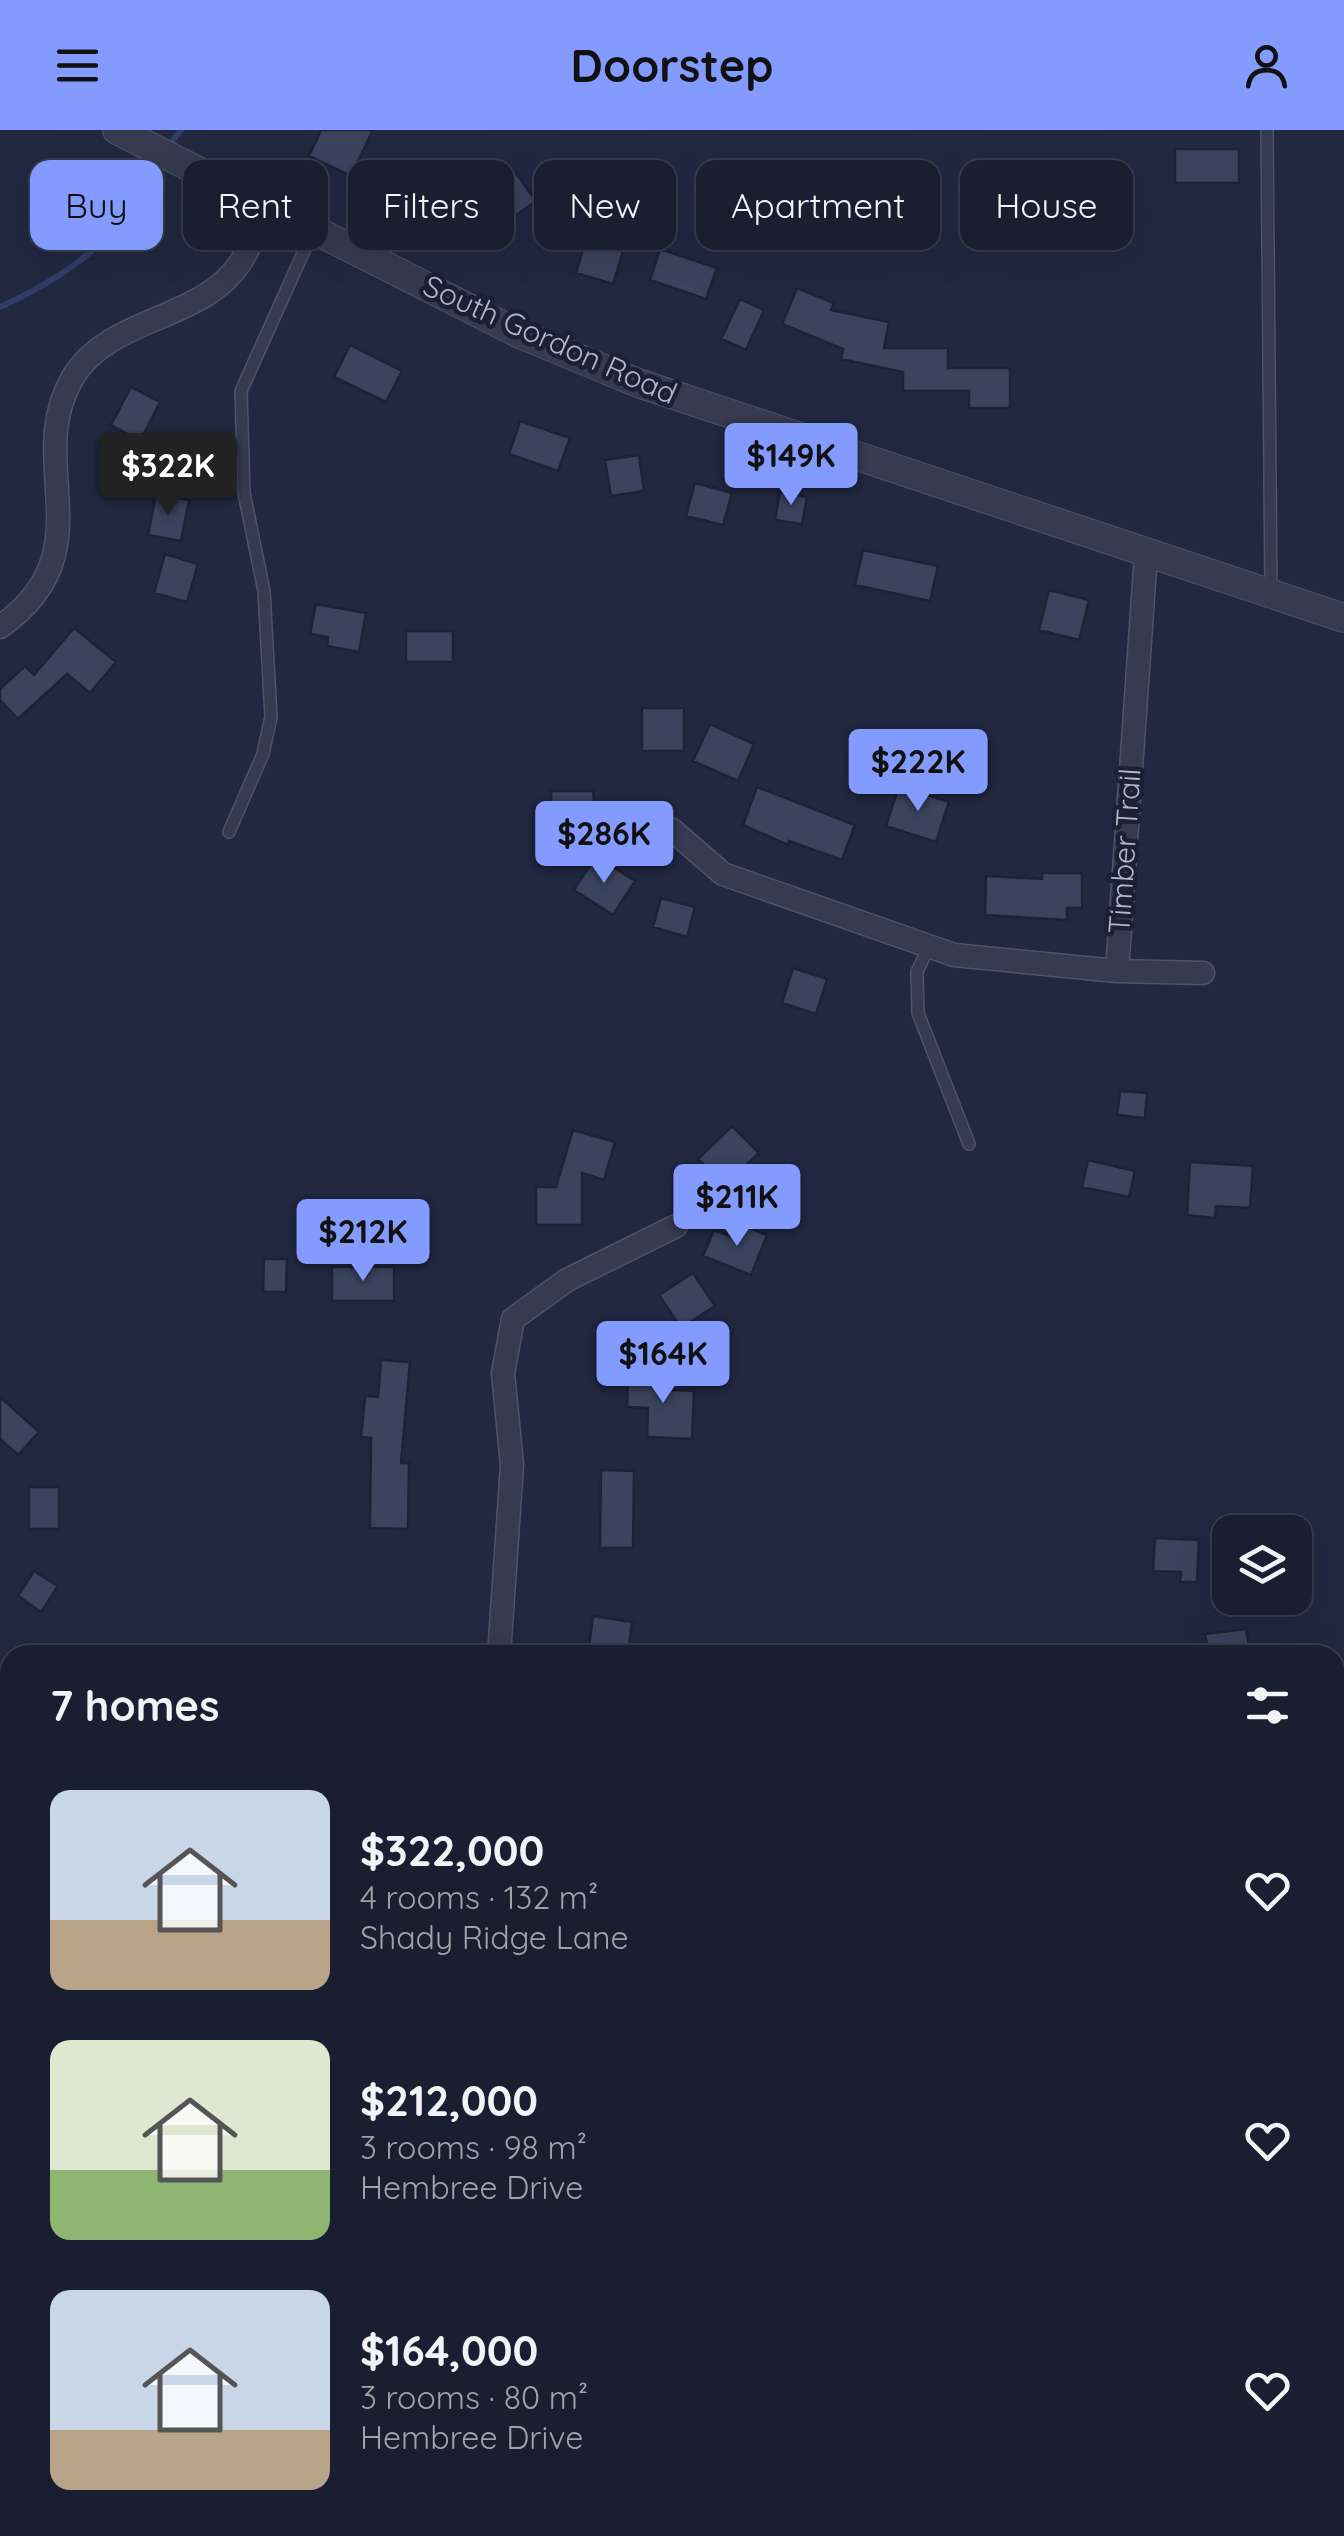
<!DOCTYPE html>
<html lang="en">
<head>
<meta charset="utf-8">
<style>
  :root { --surface:#191e30; --page:#222738; --text:#f1f3f6; --muted:#9fa2ab; --line:#373c4c; --accent:#839aff }
  body { margin:0; font-family:Quicksand,sans-serif; background:var(--page); color:var(--text); height:100vh; display:flex; flex-direction:column; font-size:38px; white-space:nowrap }
  * { box-sizing:border-box; margin:0 }
  p { font-size:32px; color:var(--muted) }
  .icon { flex:none; width:55px; height:55px; fill:none; stroke:currentColor; stroke-width:2; stroke-linecap:round; stroke-linejoin:round }
  .map { position:relative; flex:1; overflow:hidden }
  .details { position:absolute; left:0px; top:1515px; width:1345px; height:892px; display:flex; flex-direction:column; background:var(--surface); border-radius:30px 30px 0 0; box-shadow:0 10px 40px #0002,0 0 0 2px var(--line) }
  .details>* { flex:none }
  .hud { position:absolute; left:30px; top:30px; width:1285px; height:90px; display:flex; gap:20px }
  .controls { position:absolute; left:1212px; top:1385px; display:grid; gap:20px }
  .controls a { display:grid; place-items:center; width:100px; height:100px; border-radius:20px; background:var(--surface); box-shadow:0 10px 40px #0002,0 0 0 2px var(--line); font-size:50px }
  .price { position:absolute; translate:-50% -85px; padding:0 22px; border-radius:10px; background:var(--accent); color:#111; font-size:32px; line-height:65px; filter:drop-shadow(0 2px 5px #0008) }
  .price::after { content:''; position:absolute; left:50%; top:60px; width:30px; height:22px; margin-left:-15px; background:inherit; clip-path:polygon(0 0,100% 0,50% 100%) }
  .price.on { background:#222; color:#fff }
  ul { padding:0; list-style:none }
  li { display:flex; align-items:center; gap:30px; height:250px; padding:0 50px }
  li span { display:grid; place-items:center; flex:none; width:280px; height:200px; border-radius:20px; color:#555 }
  li>.icon { margin-inline-start:auto }
  span .icon { width:120px; height:120px; fill:#fffc; stroke-width:1 }
  li b { font-size:42px }
  h2 { display:flex; justify-content:space-between; align-items:center; height:120px; padding:0 50px; font-size:42px }
  .pill { padding:0 35px; border-radius:20px; background:var(--surface); box-shadow:0 10px 40px #0002,0 0 0 2px var(--line); font-size:35px; line-height:90px }
  .pill.on { background:var(--accent); color:#111 }
  header { display:flex; justify-content:space-between; align-items:center; height:130px; padding:0 50px; background:var(--accent); color:#111; font-size:45px; font-weight:700 }
  .map>svg:first-child { display:block }
  .lines { fill:none; stroke-linecap:round; stroke-linejoin:round }
  .stream { stroke:#313d67; stroke-width:6 }
  .building { fill:#3b435f; stroke:#1d2237; stroke-width:2.5 }
  .service-casing { stroke:#4e5368; stroke-width:14 }
  .minor-casing { stroke:#4e5368; stroke-width:25 }
  .tertiary-casing { stroke:#4e5368; stroke-width:30 }
  .service { stroke:#363b50; stroke-width:11 }
  .minor { stroke:#363b50; stroke-width:22 }
  .tertiary { stroke:#363b50; stroke-width:28 }
  .labels { text-anchor:middle; stroke-width:9; stroke-linejoin:round; paint-order:stroke }
  .street-label { font-size:30px; fill:#b2b7cb; stroke:#1b2035 }
</style>
</head>
<body>
<header><svg class="icon" aria-label="menu" viewBox="0 0 24 24"><path d="M4 6h16M4 12h16M4 18h16"/></svg>Doorstep<svg class="icon" aria-label="person" viewBox="0 0 24 24"><circle cx="12" cy="8" r="4"/><path d="M4 21q1-7 8-7t8 7"/></svg></header>
<div class="map">
<svg width="1344" height="2406" viewBox="0 0 1344 2406">
  <rect width="100%" height="100%" fill="#212840"/>
  <g class="lines">
    <path class="stream" d="M166,19L181,0
      M0,177C75,143 123,105 159,29"/>
  </g>
  <path class="building" d="M321,0H373L351,46L309,26Z
    M1175,19H1239V53H1175Z
    M508,32L536,71L511,89L483,50Z
    M588,103L625,115L613,154L576,143Z
    M660,119L717,138L706,169L650,150Z
    M797,158L834,173L831,180L889,192L884,218H948V238H1010V278H969V261H903V242L841,229L843,219L782,194Z
    M740,169L764,180L746,220L721,209Z
    M350,215L402,241L386,272L334,247Z
    M131,257L160,272L140,311L111,295Z
    M520,291L570,308L558,341L509,324Z
    M639,325L644,361L611,366L605,330Z
    M695,353L732,363L723,395L686,386Z
    M780,362L807,367L802,394L775,390Z
    M156,364L189,370L181,411L148,405Z
    M863,420L938,436L930,471L855,455Z
    M165,424L198,434L187,472L154,463Z
    M1049,460L1089,470L1079,510L1039,500Z
    M316,474L366,483L359,522L327,516L328,507L310,504Z
    M74,498L116,532L90,563L67,544L18,589L0,570V559L25,536L34,545Z
    M406,501H453V532H406Z
    M642,578H684V621H642Z
    M710,594L754,614L738,651L693,631Z
    M899,656L949,672L936,712L886,696Z
    M757,657L855,695L842,730L789,711L788,715L743,695Z
    M551,661H593L597,709L552,710Z
    M596,726L635,751L613,785L574,760Z
    M1042,743H1082V778H1067V790L985,785L986,746L1042,749Z
    M661,768L695,777L687,807L653,797Z
    M793,838L827,849L816,884L782,873Z
    M1120,961L1147,963L1145,988L1117,985Z
    M732,996L759,1023L734,1047L723,1036L714,1046L698,1029Z
    M573,1000L615,1012L604,1050L582,1043V1095H536V1057H556Z
    M1088,1030L1135,1041L1129,1067L1082,1057Z
    M1190,1032L1253,1036L1250,1078L1216,1076L1215,1088L1187,1085Z
    M738,1094L767,1105L751,1145L703,1126L714,1100L732,1107Z
    M264,1129H287L286,1162H263Z
    M332,1137H394V1171H332Z
    M693,1143L715,1176L681,1198L659,1165Z
    M381,1230L410,1232L401,1333H409L408,1399L370,1398L371,1308L361,1307L365,1266L378,1267Z
    M628,1245L673,1247L672,1260L694,1261L692,1309L647,1307L648,1278L627,1277Z
    M0,1267L39,1302L18,1325L0,1309Z
    M601,1340L634,1341L633,1418H600Z
    M29,1357H59V1399H29Z
    M1155,1408L1199,1410L1197,1452H1180L1181,1442L1153,1441Z
    M34,1441L58,1456L41,1482L18,1466Z
    M593,1486L632,1492L628,1525H588Z
    M1246,1499L1250,1522L1209,1525L1205,1504Z"/>
  <g class="lines">
    <defs>
      <path id="service" d="M1267,0L1271,463
        M229,702L263,624L271,587L264,461L244,363L241,261L313,101
        M929,816L917,842L918,883L969,1014"/>
      <path id="minor" d="M0,497C108,421 22,333 73,247C110,186 202,191 240,133C251,117 258,96 266,78
        M671,699L723,744L954,825L1117,841L1203,843
        M1117,841L1146,424
        M499,1525L512,1335L503,1243L513,1189L567,1150L676,1096
        M0,2113L10,2112
        M292,2398L296,2406"/>
      <path id="tertiary" d="M117,0L520,204L638,253L1344,488
        M1335,1868L1344,1863
        M198,2406L210,2398"/>
    </defs>
    <use href="#service" class="service-casing"/>
    <use href="#minor" class="minor-casing"/>
    <use href="#tertiary" class="tertiary-casing"/>
    <use href="#service" class="service"/>
    <use href="#minor" class="minor"/>
    <use href="#tertiary" class="tertiary"/>
  </g>
  <g class="labels">
    <g class="street-label">
      <text transform="translate(550 210) rotate(24)" y="10">South Gordon Road</text>
      <text transform="translate(1125 721) rotate(-86)" y="10">Timber Trail</text>
    </g>
  </g>
</svg>
<div class="controls">
<a><svg class="icon" aria-label="layers" viewBox="0 0 24 24"><path d="M12 4l9 5-9 5-9-5zM3 14l9 5 9-5"/></svg></a>
</div>
<b class="price" style="left:791px;top:378px">$149K</b>
<b class="price on" style="left:168px;top:388px">$322K</b>
<b class="price" style="left:918px;top:684px">$222K</b>
<b class="price" style="left:604px;top:756px">$286K</b>
<b class="price" style="left:737px;top:1119px">$211K</b>
<b class="price" style="left:363px;top:1154px">$212K</b>
<b class="price" style="left:663px;top:1276px">$164K</b>
<div class="hud">
<a class="pill on">Buy</a>
<a class="pill">Rent</a>
<a class="pill">Filters</a>
<a class="pill">New</a>
<a class="pill">Apartment</a>
<a class="pill">House</a>
</div>
<section class="details">
<h2>7 homes<svg class="icon" aria-label="filters" viewBox="0 0 24 24"><path d="M4 7h16M4 17h16"/><circle cx="9" cy="7" r="2"/><circle cx="15" cy="17" r="2"/></svg></h2>
<ul>
<li><span style="background:linear-gradient(#c9d6e8 65%,#b9a48a 0)"><svg class="icon" aria-label="home" viewBox="0 0 24 24"><path d="M3 11l9-7 9 7M6 9v11h12V9"/></svg></span><div><b>$322,000</b><p>4 rooms · 132 m²</p><p>Shady Ridge Lane</p></div><svg class="icon" aria-label="heart" viewBox="0 0 24 24"><path d="M12 20l-8-8c-3-5 5-10 8-4 3-6 11-1 8 4z"/></svg></li>
<li><span style="background:linear-gradient(#dfe7d0 65%,#8fb573 0)"><svg class="icon" aria-label="home" viewBox="0 0 24 24"><path d="M3 11l9-7 9 7M6 9v11h12V9"/></svg></span><div><b>$212,000</b><p>3 rooms · 98 m²</p><p>Hembree Drive</p></div><svg class="icon" aria-label="heart" viewBox="0 0 24 24"><path d="M12 20l-8-8c-3-5 5-10 8-4 3-6 11-1 8 4z"/></svg></li>
<li><span style="background:linear-gradient(#c9d6e8 70%,#b9a48a 0)"><svg class="icon" aria-label="home" viewBox="0 0 24 24"><path d="M3 11l9-7 9 7M6 9v11h12V9"/></svg></span><div><b>$164,000</b><p>3 rooms · 80 m²</p><p>Hembree Drive</p></div><svg class="icon" aria-label="heart" viewBox="0 0 24 24"><path d="M12 20l-8-8c-3-5 5-10 8-4 3-6 11-1 8 4z"/></svg></li>
</ul>
</section>
</div>
</body>
</html>
